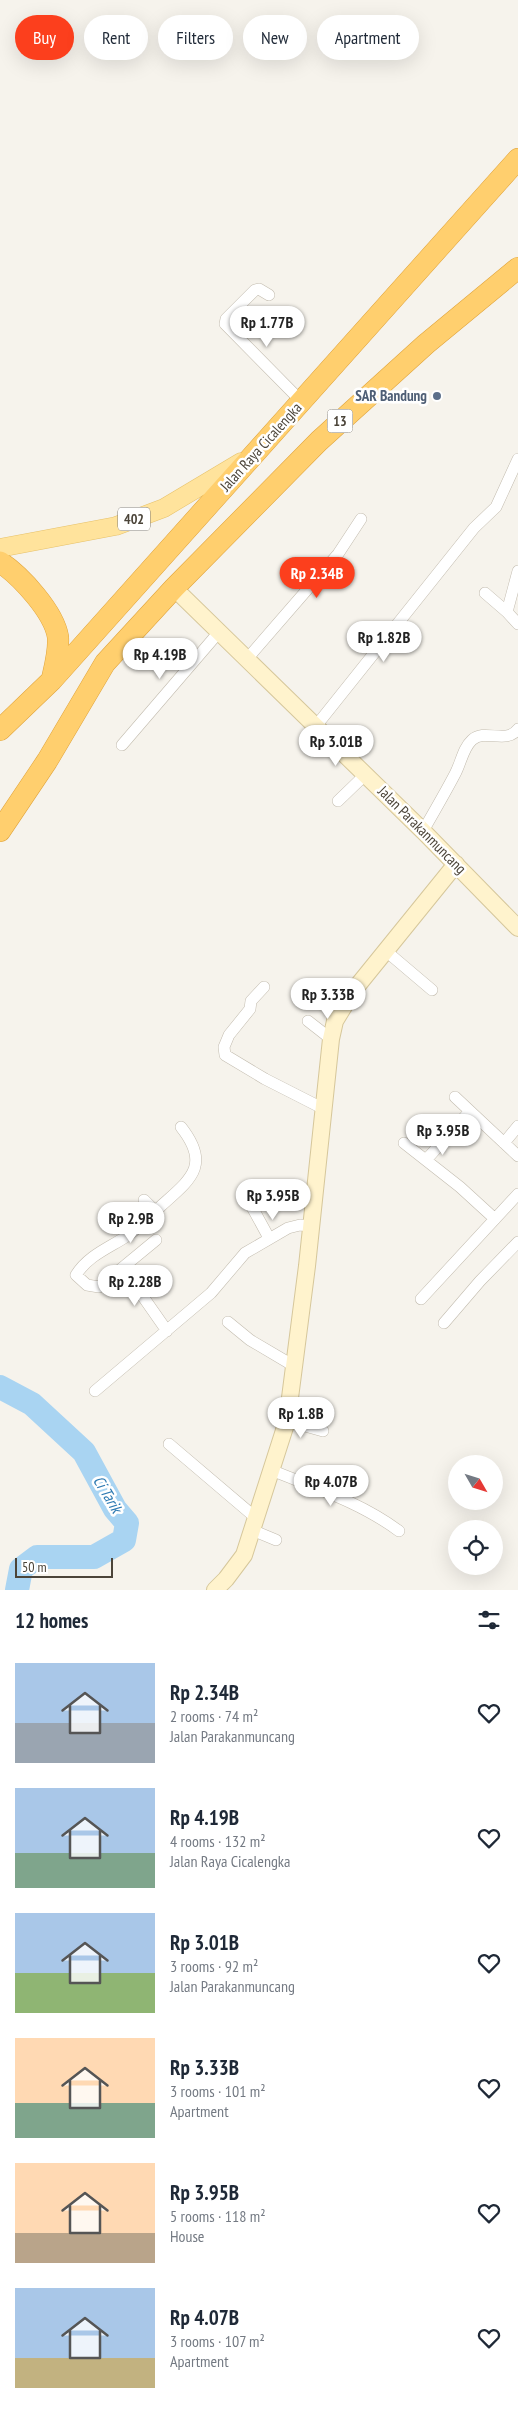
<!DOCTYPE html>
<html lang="en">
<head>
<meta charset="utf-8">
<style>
  :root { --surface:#fff; --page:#f2f2f3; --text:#1f2937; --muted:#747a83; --accent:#fc3f1d }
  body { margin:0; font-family:"PT Sans Narrow",sans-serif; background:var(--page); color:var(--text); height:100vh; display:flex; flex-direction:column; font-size:19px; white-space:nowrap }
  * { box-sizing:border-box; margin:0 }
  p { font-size:16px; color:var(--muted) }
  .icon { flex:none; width:28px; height:28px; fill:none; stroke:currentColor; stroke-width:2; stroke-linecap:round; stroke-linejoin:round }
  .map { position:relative; height:1590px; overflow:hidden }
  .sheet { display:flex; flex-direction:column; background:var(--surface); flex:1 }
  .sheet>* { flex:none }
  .guide { position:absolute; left:15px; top:15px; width:489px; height:45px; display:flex; gap:10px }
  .needle { width:32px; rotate:129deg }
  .tools { position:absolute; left:448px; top:1455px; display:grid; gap:10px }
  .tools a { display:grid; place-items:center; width:55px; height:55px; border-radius:50%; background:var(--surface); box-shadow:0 5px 20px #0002; font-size:25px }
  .scale { position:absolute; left:15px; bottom:12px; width:98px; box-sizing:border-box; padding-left:5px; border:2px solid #4b4439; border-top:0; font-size:14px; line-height:18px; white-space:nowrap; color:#4b4439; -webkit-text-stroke:4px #fff; paint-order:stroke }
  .price { position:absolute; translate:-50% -42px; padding:0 11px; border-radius:18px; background:#fff; color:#222; font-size:16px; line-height:32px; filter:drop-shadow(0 1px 2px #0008) }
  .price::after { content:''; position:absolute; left:50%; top:30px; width:15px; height:11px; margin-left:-8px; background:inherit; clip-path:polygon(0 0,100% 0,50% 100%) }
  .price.on { background:var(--accent); color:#fff }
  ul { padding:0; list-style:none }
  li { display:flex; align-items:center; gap:15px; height:125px; padding:0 15px }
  li span { display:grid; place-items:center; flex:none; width:140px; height:100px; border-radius:0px; color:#555 }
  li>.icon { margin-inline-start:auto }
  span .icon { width:60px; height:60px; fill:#fffc; stroke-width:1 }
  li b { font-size:21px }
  h2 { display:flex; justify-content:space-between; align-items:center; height:60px; padding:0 15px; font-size:21px }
  .pill { padding:0 18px; border-radius:22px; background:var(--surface); box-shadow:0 5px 20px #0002; font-size:18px; line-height:45px }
  .pill.on { background:var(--accent); color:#fff }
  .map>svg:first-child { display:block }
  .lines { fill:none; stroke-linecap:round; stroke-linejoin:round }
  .river { stroke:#a9d4f2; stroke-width:24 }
  .street-casing { stroke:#c2bbae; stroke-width:12 }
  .secondary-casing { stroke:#d6c79b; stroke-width:18 }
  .primary-casing { stroke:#e6c16a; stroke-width:19 }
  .highway-casing { stroke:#e0a43c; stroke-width:22 }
  .street { stroke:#fff; stroke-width:11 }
  .secondary { stroke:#fff3cd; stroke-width:16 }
  .primary { stroke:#ffe39c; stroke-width:18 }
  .highway { stroke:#ffcf6e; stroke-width:21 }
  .service-dot { fill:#5c6f8a; stroke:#fff; stroke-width:2 }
  .labels { text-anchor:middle; stroke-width:5; stroke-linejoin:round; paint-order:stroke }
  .shield { fill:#fff; stroke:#817c74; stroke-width:1 }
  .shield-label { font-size:14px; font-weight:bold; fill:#4b4439 }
  .service-label { font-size:15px; font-weight:bold; fill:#4e5e75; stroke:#fff; text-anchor:end }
  .street-label { font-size:15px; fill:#4b4439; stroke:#fff }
  .water-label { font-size:16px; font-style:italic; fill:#2e7ab2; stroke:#fff }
</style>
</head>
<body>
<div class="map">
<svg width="518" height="1590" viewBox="0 0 518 1590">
  <rect width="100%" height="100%" fill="#f6f3ec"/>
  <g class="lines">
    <path class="river" d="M0,1387L32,1404L84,1452L115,1509L127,1523L124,1540L94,1557H37L21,1569L17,1590"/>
    <defs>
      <path id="street" d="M269,295L259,289L255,290L226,319L225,324L302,402
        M518,571L507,612L518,624
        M485,593L507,612
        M247,659L338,554L361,519
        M316,726L474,528L496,507L518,459
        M122,745L219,632
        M338,801L366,774
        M423,831C434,812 445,793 455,774C461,763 463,748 472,740C485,728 506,745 518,729
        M386,951L432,990
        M264,987L251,1001L250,1009L229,1035L224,1047L225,1055L265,1079L324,1109
        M308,1021L331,1039
        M455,1097L518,1156
        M404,1143L460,1187L495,1219
        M504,1143L518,1126
        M426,1160L470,1111
        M144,1200L155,1211
        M252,1207L269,1238
        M156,1240L99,1287L87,1285L76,1275C87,1257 106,1249 124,1238C138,1229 149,1217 162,1205C191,1179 211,1165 181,1127
        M123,1268L167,1331
        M421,1299L518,1194
        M228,1322L250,1340L294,1366
        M444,1323L480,1281L518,1242
        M95,1391L211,1293L245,1253L288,1228L300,1225L311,1226
        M287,1421L323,1431
        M169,1444L256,1518
        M271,1470C315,1488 360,1502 399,1531
        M252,1530L276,1540"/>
      <path id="secondary" d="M174,588L423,831L518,928
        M215,1590L226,1579L244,1555L287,1421L307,1266L331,1039L335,1021L354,990L456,864"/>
      <path id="primary" d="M0,548L116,526L164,508L241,462"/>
      <path id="highway" d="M0,562C21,576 54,612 58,637C59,651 55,666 52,679
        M0,730L52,680L518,159
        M0,831L47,761L105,663L174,588L319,441L426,344L518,268"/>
    </defs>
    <use href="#street" class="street-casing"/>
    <use href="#secondary" class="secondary-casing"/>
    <use href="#primary" class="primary-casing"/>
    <use href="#highway" class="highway-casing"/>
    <use href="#street" class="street"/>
    <use href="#secondary" class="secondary"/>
    <use href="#primary" class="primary"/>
    <use href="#highway" class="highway"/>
  </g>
  <circle class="service-dot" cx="437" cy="396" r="5"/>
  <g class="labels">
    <g class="shield">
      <rect x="327.5" y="409.5" width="25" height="23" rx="4"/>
      <rect x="118" y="507.5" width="32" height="23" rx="4"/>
    </g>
    <g class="shield-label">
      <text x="340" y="426">13</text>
      <text x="134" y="524">402</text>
    </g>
    <g class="service-label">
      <text x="427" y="401">SAR Bandung</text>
    </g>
    <g class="street-label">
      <text transform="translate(261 447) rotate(-48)" y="5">Jalan Raya Cicalengka</text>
      <text transform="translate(422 830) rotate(45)" y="5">Jalan Parakanmuncang</text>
    </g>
    <g class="water-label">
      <text transform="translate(108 1494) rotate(59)" y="6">Ci Tarik</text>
    </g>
  </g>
</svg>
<div class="tools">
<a><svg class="needle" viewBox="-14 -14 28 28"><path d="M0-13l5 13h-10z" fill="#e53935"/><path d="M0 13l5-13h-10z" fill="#747a83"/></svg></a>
<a><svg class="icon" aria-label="locate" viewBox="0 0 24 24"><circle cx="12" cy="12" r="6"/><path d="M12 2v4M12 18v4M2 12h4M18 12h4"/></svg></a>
</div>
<div class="scale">50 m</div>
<b class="price" style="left:267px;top:348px">Rp 1.77B</b>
<b class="price on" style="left:317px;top:599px">Rp 2.34B</b>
<b class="price" style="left:384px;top:663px">Rp 1.82B</b>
<b class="price" style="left:160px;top:680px">Rp 4.19B</b>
<b class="price" style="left:336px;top:767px">Rp 3.01B</b>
<b class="price" style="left:328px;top:1020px">Rp 3.33B</b>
<b class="price" style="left:443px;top:1156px">Rp 3.95B</b>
<b class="price" style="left:273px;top:1221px">Rp 3.95B</b>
<b class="price" style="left:131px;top:1244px">Rp 2.9B</b>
<b class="price" style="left:135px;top:1307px">Rp 2.28B</b>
<b class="price" style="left:301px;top:1439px">Rp 1.8B</b>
<b class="price" style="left:331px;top:1507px">Rp 4.07B</b>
<div class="guide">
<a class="pill on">Buy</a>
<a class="pill">Rent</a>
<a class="pill">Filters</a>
<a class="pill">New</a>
<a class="pill">Apartment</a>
</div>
</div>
<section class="sheet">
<h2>12 homes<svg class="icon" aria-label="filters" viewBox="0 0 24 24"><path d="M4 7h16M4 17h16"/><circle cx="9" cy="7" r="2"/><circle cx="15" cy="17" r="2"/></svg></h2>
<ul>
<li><span style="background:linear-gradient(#a9c7e8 60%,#9aa5b1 0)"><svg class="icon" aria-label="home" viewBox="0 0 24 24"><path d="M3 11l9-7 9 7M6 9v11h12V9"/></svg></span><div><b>Rp 2.34B</b><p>2 rooms · 74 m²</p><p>Jalan Parakanmuncang</p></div><svg class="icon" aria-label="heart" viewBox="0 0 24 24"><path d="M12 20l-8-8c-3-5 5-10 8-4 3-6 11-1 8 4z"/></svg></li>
<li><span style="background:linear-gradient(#a9c7e8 65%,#7fa58c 0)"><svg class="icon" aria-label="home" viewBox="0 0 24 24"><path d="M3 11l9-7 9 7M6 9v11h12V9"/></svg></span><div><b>Rp 4.19B</b><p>4 rooms · 132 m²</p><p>Jalan Raya Cicalengka</p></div><svg class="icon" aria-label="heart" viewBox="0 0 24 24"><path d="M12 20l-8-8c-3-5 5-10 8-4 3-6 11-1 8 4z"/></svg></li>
<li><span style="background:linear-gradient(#a9c7e8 60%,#8fb573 0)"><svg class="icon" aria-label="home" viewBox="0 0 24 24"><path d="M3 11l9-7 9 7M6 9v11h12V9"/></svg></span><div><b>Rp 3.01B</b><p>3 rooms · 92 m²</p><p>Jalan Parakanmuncang</p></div><svg class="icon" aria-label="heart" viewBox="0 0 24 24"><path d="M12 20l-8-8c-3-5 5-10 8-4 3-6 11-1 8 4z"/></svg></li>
<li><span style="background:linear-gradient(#ffd9b3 65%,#7fa58c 0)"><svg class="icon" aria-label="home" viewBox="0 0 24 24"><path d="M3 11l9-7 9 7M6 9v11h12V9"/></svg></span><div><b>Rp 3.33B</b><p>3 rooms · 101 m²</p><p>Apartment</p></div><svg class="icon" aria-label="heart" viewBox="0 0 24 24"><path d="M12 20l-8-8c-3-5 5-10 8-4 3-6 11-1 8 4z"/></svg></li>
<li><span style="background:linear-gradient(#ffd9b3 70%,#b9a48a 0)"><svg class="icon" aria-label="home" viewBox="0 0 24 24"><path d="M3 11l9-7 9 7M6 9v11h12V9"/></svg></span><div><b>Rp 3.95B</b><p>5 rooms · 118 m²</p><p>House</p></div><svg class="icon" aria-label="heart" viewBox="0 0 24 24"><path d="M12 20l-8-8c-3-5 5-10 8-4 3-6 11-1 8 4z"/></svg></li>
<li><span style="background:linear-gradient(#a9c7e8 70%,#c2b280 0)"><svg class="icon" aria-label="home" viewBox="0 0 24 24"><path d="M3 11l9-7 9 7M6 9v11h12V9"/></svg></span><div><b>Rp 4.07B</b><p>3 rooms · 107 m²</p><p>Apartment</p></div><svg class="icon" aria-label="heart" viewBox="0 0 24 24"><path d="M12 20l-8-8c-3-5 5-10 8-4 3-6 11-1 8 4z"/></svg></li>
</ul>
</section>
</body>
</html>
